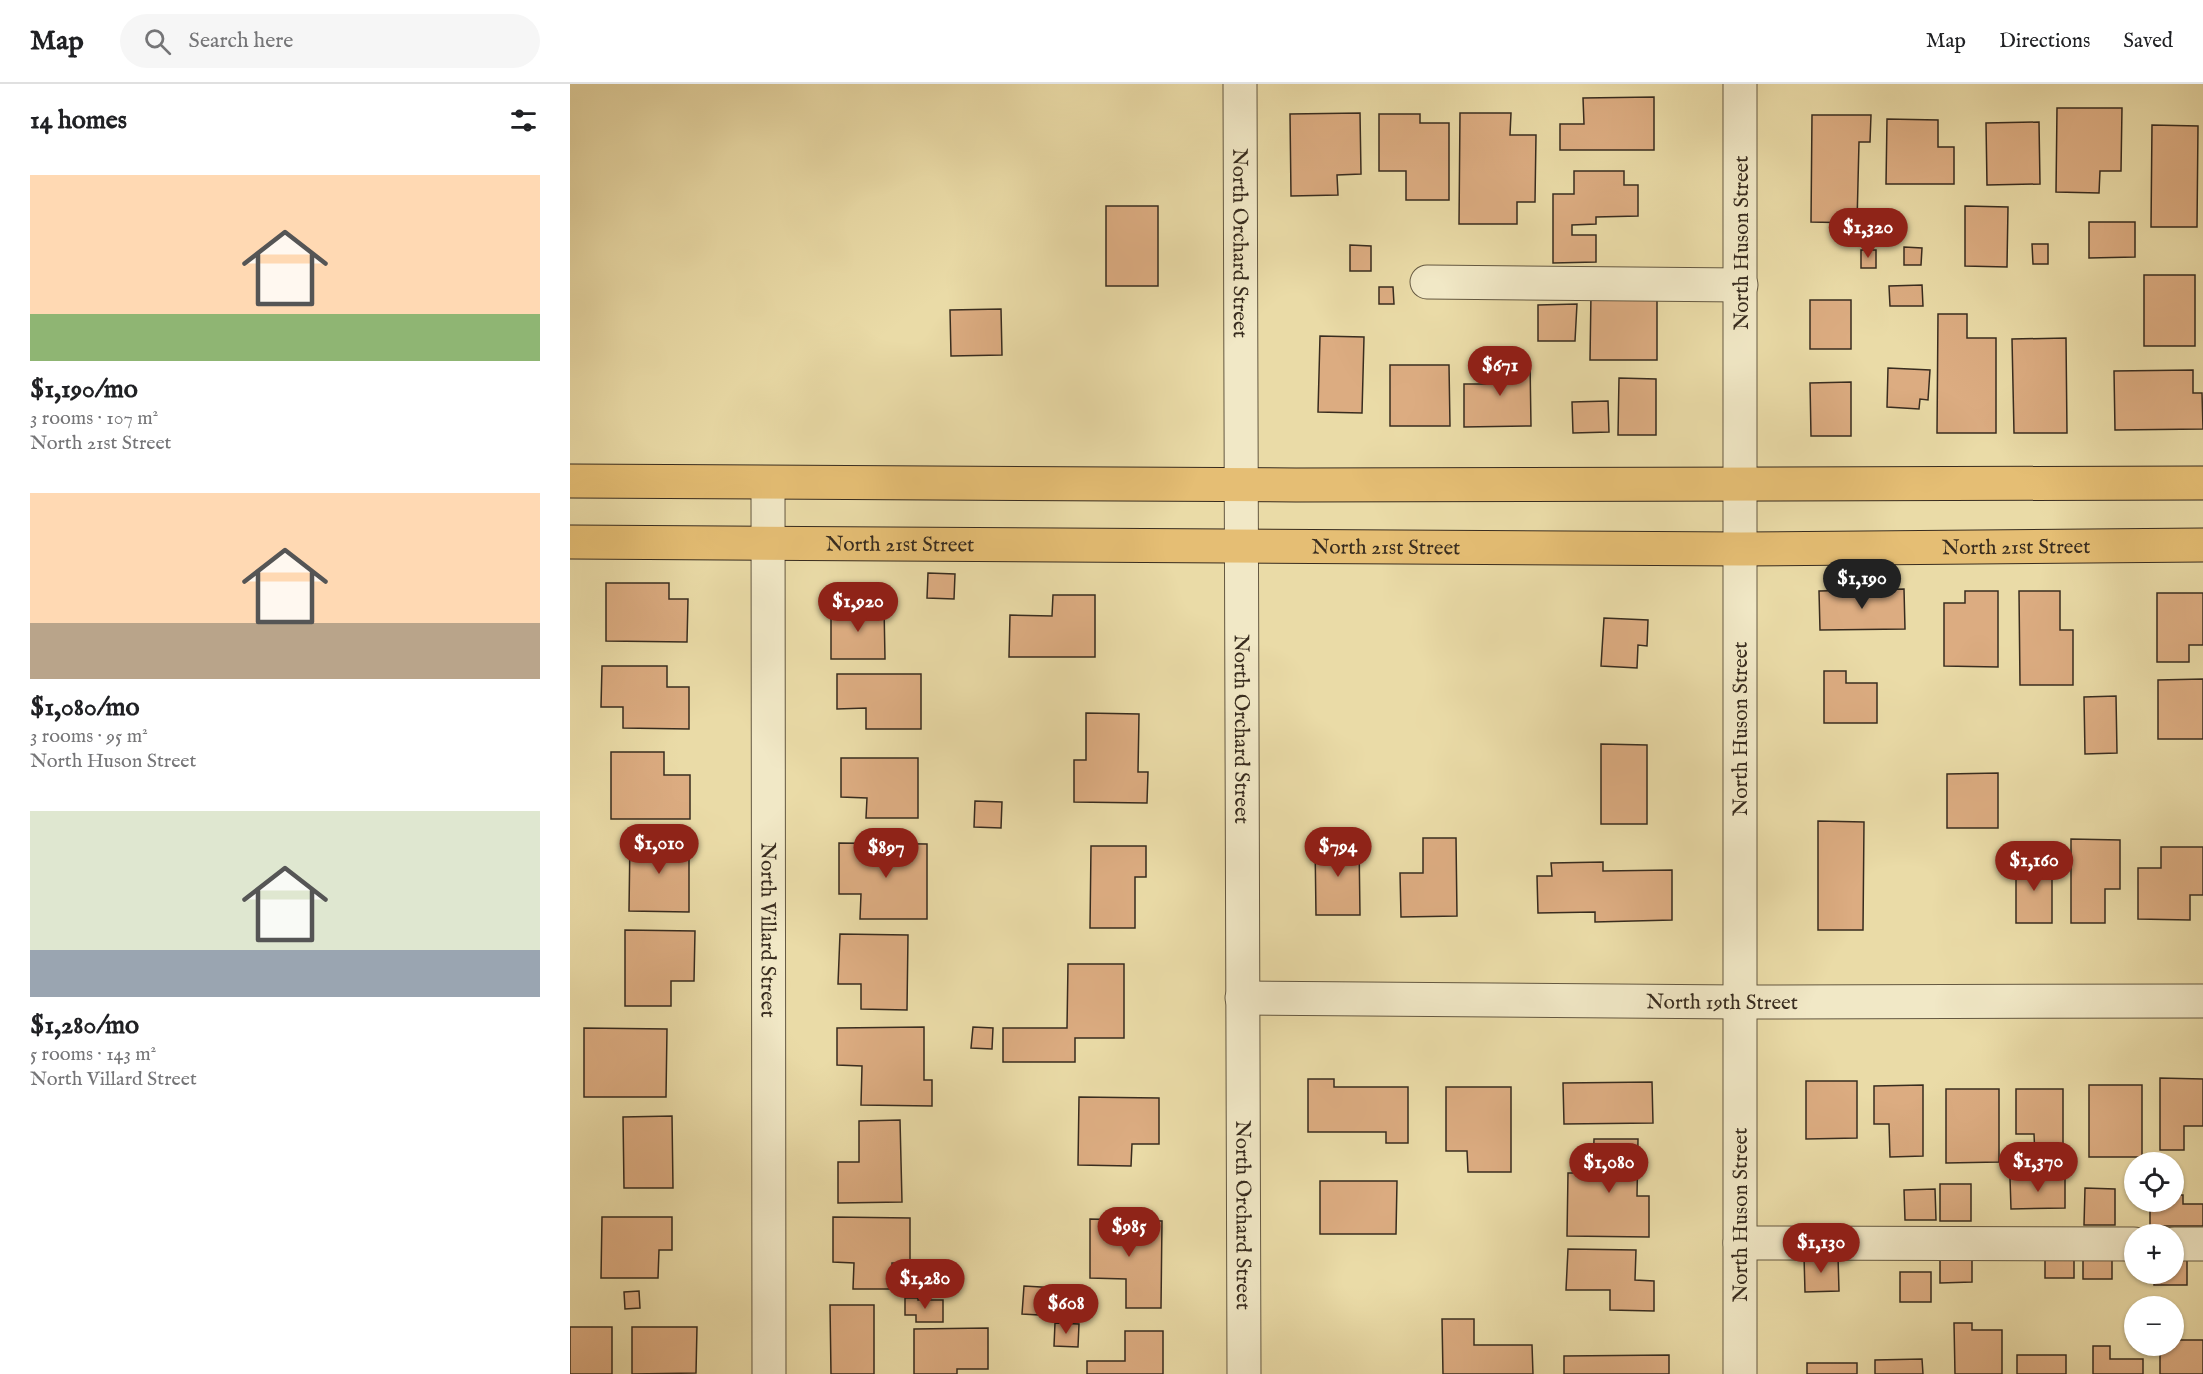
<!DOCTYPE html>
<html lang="en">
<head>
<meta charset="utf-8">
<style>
  :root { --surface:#fff; --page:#f6f6f6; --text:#202124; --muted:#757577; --line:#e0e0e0; --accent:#8f2418 }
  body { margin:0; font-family:"IM FELL English",serif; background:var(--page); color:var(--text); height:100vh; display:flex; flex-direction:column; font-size:22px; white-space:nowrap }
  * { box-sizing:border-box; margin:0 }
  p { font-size:20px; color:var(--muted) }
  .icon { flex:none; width:33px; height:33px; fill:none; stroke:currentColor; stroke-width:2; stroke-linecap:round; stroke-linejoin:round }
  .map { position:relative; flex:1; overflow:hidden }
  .panel { display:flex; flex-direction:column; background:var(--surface); width:570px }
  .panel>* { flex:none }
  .fabs { position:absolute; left:1554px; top:1068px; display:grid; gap:12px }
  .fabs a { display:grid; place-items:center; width:60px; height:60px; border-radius:50%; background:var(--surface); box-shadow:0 2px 4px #0004; font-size:30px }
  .price { position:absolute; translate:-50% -51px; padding:0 14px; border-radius:21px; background:var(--accent); color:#fff; font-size:20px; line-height:39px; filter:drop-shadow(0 2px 3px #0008) }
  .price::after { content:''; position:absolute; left:50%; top:36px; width:18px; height:14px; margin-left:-9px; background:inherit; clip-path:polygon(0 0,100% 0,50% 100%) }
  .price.active { background:#222; color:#fff }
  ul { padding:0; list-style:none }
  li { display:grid; align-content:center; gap:12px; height:318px; padding:0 30px }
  li span { display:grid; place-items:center; height:186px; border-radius:0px; color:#555 }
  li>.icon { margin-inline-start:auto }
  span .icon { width:108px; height:108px; fill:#fffc; stroke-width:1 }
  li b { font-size:26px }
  h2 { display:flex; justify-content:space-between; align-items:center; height:72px; padding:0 30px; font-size:26px }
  header { display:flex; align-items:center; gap:36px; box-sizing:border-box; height:84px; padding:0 30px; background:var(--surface); border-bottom:2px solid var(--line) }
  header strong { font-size:28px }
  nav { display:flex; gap:33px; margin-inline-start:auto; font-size:21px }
  .search { width:420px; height:54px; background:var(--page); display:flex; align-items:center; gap:15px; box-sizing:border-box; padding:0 21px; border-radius:33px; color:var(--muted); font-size:22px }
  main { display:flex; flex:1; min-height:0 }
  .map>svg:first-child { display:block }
  .building { fill:#dcac81; stroke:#382c1f; stroke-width:1.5 }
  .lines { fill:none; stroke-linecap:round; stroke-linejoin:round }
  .minor-casing { stroke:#645841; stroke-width:35 }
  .major-casing { stroke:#382c1f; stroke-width:35 }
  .minor { stroke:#f1e8c6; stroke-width:33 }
  .major { stroke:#e5be74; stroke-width:33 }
  .labels { text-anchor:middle; stroke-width:5; stroke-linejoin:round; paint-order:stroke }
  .street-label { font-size:21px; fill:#382c1f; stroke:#f1e8c6 }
</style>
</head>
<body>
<header>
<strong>Map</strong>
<div class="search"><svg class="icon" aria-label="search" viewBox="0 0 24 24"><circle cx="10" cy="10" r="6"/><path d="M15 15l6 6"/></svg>Search here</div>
<nav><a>Map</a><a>Directions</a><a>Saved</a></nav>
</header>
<main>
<section class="panel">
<h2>14 homes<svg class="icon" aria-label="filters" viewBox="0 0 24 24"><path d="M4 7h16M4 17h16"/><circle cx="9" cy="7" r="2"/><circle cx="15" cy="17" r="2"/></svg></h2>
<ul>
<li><span style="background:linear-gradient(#ffd9b3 75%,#8fb573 0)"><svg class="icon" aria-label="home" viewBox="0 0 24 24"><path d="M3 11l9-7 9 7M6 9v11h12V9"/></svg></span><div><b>$1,190/mo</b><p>3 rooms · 107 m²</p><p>North 21st Street</p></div></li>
<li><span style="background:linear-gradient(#ffd9b3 70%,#b9a48a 0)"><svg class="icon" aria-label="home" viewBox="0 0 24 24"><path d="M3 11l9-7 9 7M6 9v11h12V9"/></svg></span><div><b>$1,080/mo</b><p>3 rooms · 95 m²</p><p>North Huson Street</p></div></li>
<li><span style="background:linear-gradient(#dfe7d0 75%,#9aa5b1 0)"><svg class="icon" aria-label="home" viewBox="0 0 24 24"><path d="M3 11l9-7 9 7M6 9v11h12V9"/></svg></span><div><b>$1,280/mo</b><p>5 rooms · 143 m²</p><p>North Villard Street</p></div></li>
</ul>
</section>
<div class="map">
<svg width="1633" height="1290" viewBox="0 0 1633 1290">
  <rect width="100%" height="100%" fill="#eadba7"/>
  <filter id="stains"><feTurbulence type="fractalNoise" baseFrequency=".00333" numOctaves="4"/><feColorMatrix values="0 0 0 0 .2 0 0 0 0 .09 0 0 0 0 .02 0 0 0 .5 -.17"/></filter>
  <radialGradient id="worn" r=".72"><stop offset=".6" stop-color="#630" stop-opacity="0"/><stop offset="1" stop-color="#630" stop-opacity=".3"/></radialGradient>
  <path class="building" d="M1084,13V66H990V40H1014L1013,14Z
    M1487,24H1552L1551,87H1530L1529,109L1486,108Z
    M790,29L791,90L767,91L768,111L721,112L720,30Z
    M890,29H941L940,51H966L965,118H947V140H889Z
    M809,30H850V39H879V116H836V87H809Z
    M1242,31H1301L1300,58H1289L1287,139L1241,138Z
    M1317,35L1368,36V63H1384V100H1316Z
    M1469,38L1470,100L1417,101L1416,39Z
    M1582,41L1628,42L1627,143H1581Z
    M1004,87H1054V101H1068V132L1026,133V140L1002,141V151H1026V178L983,179V110H1004Z
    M536,122H588V202H536Z
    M1395,122L1438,123L1437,183L1395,182Z
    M1519,138H1565V173L1519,174Z
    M1462,160H1478V180H1463Z
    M780,161L801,162V187H780Z
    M1334,163L1352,164L1351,181H1334Z
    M1291,166H1306V184H1291Z
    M1574,191H1625V262H1574Z
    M1352,201L1353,222H1320L1319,202Z
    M809,203H823L824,220H809Z
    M1021,210H1087V276H1020Z
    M1240,216H1281V265H1240Z
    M1007,220L1005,257H968V221Z
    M431,225L432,271L381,272L380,226Z
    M1368,230H1397V254H1426V349H1367Z
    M750,252L794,253L792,329L748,328Z
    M1496,254L1497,349H1444L1442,255Z
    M960,277L961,342L894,343V300H916L915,278Z
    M820,281H879L880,342H820Z
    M1318,284L1360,286L1358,316L1350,315L1349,325L1317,323Z
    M1623,286V309H1632L1633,345L1545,346L1544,287Z
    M1049,294L1086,295V351H1048Z
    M1281,298V352H1241L1240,299Z
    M1038,317L1039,348L1003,349L1002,318Z
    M358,489L385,490L384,515L357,514Z
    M36,499H99V515H118L117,558L36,557Z
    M1334,505L1335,545L1250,546L1249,507Z
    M1395,507H1428V583L1374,582V519H1395Z
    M1449,507H1490V546H1503V601H1450Z
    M1587,509H1633V561H1619V578H1587Z
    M483,511H525V573H439L440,531L482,532Z
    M314,522L315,575H261V523Z
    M1034,534L1078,536L1077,562L1068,561L1067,584L1031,582Z
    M32,582H97V603H119V645L53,644V623H31Z
    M1254,587H1276V599H1307V639H1254Z
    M267,590H351V645H296V624L267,625Z
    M1633,595V655H1588V596Z
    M1546,612L1547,669L1515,670L1514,613Z
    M516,629L569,630L568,688H578L577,719L504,718V676H516Z
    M1031,660L1077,661V740H1031Z
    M41,668H94V691H120V735H41Z
    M271,674H348V734H296L297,714L271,713Z
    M1428,689V744H1377V690Z
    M405,717L432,718L431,744L404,743Z
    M1248,737L1294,738L1293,846H1248Z
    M60,754H119V828L59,827Z
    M853,754H886L887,832L831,833L830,789H853Z
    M1501,755L1550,756V805H1535V839H1501Z
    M745,757H789L790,831H746Z
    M269,759L357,760V835H290L291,810H269Z
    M521,762H576V793H565V844H520Z
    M1591,763H1633V811H1620V836L1568,835V784H1591Z
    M1446,777H1482V839H1446Z
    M1033,778V787L1102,786V836L1025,838V828L968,829L967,792H982L981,779Z
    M55,846L125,847L124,897H101V922H55Z
    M270,850L338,851L337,926L291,925V900H268Z
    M498,880H554V954H505V978H433V944H497Z
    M354,943V996H362V1022L291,1021L292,982L267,981V944Z
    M403,943L423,944L422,965L401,964Z
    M14,944L97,945L96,1013H14Z
    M1590,994L1633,995V1042H1614V1066H1590Z
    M738,995H764V1003H838V1059H816V1048H738Z
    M1236,997H1287V1054L1236,1055Z
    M1082,998L1083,1039L994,1040L993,999Z
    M1353,1001V1072L1320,1073L1319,1040H1304V1002Z
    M1519,1001H1572V1073H1519Z
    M876,1003H941V1088H898L897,1067H876Z
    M1376,1005H1429V1078L1376,1079Z
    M1446,1005H1493V1072H1465L1464,1050H1446Z
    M509,1013L589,1014V1060H562L561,1082L508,1081Z
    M102,1032L103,1104H54L53,1033Z
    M330,1036L332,1118L268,1119V1078H289V1037Z
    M1024,1055H1068L1067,1112H1079V1153L997,1152L998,1089H1023Z
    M1495,1093V1124L1441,1125L1440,1094Z
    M750,1097H827L826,1150H750Z
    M1370,1100H1401V1137H1370Z
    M1515,1104L1545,1105V1141H1514Z
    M1365,1105L1366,1136H1335L1334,1106Z
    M1604,1111H1613V1120H1633V1142H1580V1118H1604Z
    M32,1133H102V1166H89L88,1194H31Z
    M263,1133L340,1134V1179H322V1205H283L284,1179L263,1178Z
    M520,1135L592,1137L591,1224H556V1195L520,1194Z
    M998,1165L1066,1166L1065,1196L1084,1197V1227L1040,1226V1206H996Z
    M1370,1169H1402V1198L1370,1199Z
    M1234,1172H1268L1269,1207L1235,1208Z
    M1475,1172H1504V1194H1475Z
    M1604,1172H1617V1201H1584V1190H1604Z
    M1513,1175H1542V1195H1513Z
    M1330,1188H1361V1218H1330Z
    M454,1202L488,1204L487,1232L452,1230Z
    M69,1207L70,1224L55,1225L54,1208Z
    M335,1214H348V1216H373V1238H346V1231H335Z
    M260,1221H304V1290H261Z
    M872,1235H904V1261H962L963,1290H873Z
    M485,1239L509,1240L508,1263L484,1262Z
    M1384,1239H1402V1246H1432V1290H1385Z
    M0,1243H42V1290H0Z
    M62,1243H127L126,1289L62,1290Z
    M418,1244V1285H387V1290H344V1245Z
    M555,1247H593V1290H517V1277H555Z
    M1604,1256H1633V1290H1590V1262H1604Z
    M1523,1262H1540V1275H1573V1290H1523Z
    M1099,1271V1290H994V1272Z
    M1447,1271H1496V1290H1447Z
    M1352,1275L1353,1290H1305V1276Z
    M1237,1279H1287V1290H1237Z"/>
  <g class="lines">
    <defs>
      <g id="minor">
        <path id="s1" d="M670,0L674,1290"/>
        <path d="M857,198L1171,201"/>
        <path id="s2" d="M198,400L199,1290"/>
        <path id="s3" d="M672,914L1170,918L1633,917"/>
        <path d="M1170,1159L1564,1160"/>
        <path d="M1604,1160H1633"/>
        <path d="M1170,1290V0"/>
      </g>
      <g id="major">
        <path d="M0,397L726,401L1633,399"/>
        <path id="s4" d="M0,458L1171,465L1633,461"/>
      </g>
    </defs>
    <use href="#minor" class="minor-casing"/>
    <use href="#major" class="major-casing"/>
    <use href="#minor" class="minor"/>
    <use href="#major" class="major"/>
  </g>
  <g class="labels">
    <g class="street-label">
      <text dy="7" stroke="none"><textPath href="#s1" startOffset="159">North Orchard Street</textPath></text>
      <text transform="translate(1171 159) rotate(-90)" y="7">North Huson Street</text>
      <text dy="7" stroke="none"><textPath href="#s4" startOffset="330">North 21st Street</textPath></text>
      <text dy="7" stroke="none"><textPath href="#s4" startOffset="1446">North 21st Street</textPath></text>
      <text dy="7" stroke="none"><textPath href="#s4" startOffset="816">North 21st Street</textPath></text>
      <text dy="7" stroke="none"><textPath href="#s1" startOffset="645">North Orchard Street</textPath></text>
      <text transform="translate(1170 645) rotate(-90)" y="7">North Huson Street</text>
      <text dy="7" stroke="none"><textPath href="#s2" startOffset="446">North Villard Street</textPath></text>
      <text dy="7" stroke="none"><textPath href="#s3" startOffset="480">North 19th Street</textPath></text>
      <text dy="7" stroke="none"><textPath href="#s1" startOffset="1131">North Orchard Street</textPath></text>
      <text transform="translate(1170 1131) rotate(-90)" y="7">North Huson Street</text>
    </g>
  </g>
  <rect width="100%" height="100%" filter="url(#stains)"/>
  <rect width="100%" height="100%" fill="url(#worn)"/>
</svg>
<div class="fabs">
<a><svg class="icon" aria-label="locate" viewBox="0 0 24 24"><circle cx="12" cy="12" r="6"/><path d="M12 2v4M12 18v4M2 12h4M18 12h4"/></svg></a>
<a>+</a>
<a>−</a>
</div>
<b class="price" style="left:1298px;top:175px">$1,320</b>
<b class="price" style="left:930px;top:313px">$671</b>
<b class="price active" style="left:1292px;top:526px">$1,190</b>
<b class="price" style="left:288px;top:549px">$1,920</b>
<b class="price" style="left:89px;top:791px">$1,010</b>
<b class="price" style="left:768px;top:794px">$794</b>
<b class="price" style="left:316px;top:795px">$897</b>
<b class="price" style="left:1464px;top:808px">$1,160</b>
<b class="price" style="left:1468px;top:1109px">$1,370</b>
<b class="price" style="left:1039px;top:1110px">$1,080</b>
<b class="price" style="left:559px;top:1174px">$985</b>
<b class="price" style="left:1251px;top:1190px">$1,130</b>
<b class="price" style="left:355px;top:1226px">$1,280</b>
<b class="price" style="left:496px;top:1251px">$608</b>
</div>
</main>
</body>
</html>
